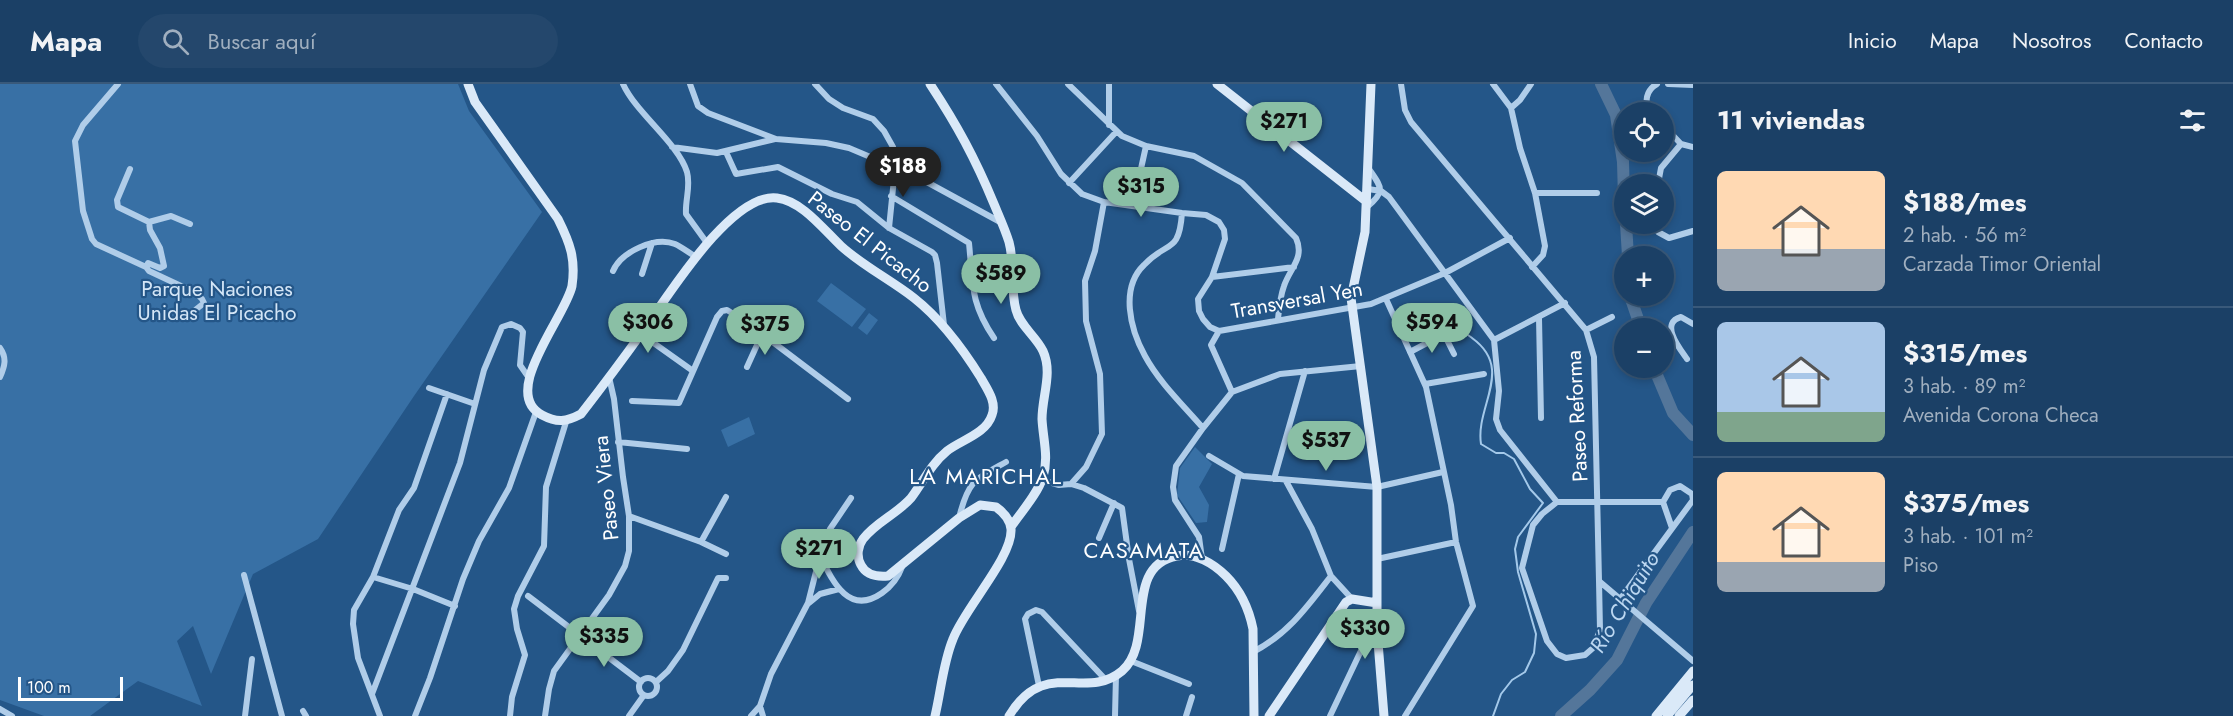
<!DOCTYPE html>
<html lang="es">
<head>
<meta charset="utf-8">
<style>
  :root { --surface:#1b4066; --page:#24476c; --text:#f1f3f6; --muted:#a0afbf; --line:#39597a; --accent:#8abfa5 }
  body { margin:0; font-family:Jost,sans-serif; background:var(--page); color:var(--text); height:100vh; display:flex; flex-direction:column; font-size:22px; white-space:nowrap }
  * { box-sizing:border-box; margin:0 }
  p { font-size:20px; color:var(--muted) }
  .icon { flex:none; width:33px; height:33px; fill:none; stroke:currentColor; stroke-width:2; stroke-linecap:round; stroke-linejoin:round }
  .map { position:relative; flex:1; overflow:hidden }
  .panel { display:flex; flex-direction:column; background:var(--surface); width:540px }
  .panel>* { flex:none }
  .fabs { position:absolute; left:1614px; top:18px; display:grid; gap:12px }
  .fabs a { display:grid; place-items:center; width:60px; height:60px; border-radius:50%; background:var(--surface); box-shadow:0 3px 9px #0003,0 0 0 2px var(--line); font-size:30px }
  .scale { position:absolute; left:18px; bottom:15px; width:105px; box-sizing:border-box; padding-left:6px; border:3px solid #fff; border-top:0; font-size:16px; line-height:21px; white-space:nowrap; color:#fff; -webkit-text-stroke:4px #245688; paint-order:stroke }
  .price { position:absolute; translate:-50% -51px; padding:0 14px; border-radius:21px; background:var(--accent); color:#111; font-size:20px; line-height:39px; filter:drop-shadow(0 2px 3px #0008) }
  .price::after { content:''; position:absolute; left:50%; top:36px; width:18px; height:14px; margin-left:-9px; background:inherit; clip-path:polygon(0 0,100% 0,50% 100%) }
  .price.active { background:#222; color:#fff }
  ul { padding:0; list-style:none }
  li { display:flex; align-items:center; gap:18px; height:150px; padding:0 24px }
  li+li { border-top:2px solid var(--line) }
  li span { display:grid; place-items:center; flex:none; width:168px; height:120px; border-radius:9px; color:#555 }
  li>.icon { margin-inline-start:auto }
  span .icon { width:72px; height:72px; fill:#fffc; stroke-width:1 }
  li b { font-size:26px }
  h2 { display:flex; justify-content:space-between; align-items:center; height:72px; padding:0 24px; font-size:26px }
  header { display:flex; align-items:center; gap:36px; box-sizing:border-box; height:84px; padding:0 30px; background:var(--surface); border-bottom:2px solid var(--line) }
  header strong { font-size:28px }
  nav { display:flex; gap:33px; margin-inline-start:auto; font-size:21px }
  .search { width:420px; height:54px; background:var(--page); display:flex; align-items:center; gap:15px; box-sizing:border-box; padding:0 21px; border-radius:33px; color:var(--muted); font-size:22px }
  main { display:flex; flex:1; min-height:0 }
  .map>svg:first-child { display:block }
  .green { fill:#3870a5 }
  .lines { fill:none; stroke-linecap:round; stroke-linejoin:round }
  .stream { stroke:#a4c9ea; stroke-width:2 }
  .river { stroke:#54769a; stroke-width:12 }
  .street { stroke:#b0cde9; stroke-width:6 }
  .secondary { stroke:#dae9f8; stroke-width:9 }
  .labels { text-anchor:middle; stroke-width:4.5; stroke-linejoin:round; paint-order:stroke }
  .street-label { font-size:21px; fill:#fff; stroke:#245688 }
  .park-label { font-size:21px; fill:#d4e6f7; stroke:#245688 }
  .neighbourhood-label { font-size:22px; letter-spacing:1.5px; fill:#fff; stroke:#245688 }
  .water-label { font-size:22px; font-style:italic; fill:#bcd7f1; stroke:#245688 }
</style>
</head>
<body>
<header>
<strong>Mapa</strong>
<div class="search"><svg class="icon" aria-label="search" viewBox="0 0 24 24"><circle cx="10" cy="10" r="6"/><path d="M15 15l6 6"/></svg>Buscar aquí</div>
<nav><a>Inicio</a><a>Mapa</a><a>Nosotros</a><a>Contacto</a></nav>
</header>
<main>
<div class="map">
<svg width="1693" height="632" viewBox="0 0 1693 632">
  <rect width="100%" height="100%" fill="#245688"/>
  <path class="green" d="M0,0H458L469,27L542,128L414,312L318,455L253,490L211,590L193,542L177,557L202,622L138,597L90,632H44L0,616Z
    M831,199L866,225L852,243L817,217Z
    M869,229L878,236L867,251L858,244Z
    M749,333L755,350L728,363L721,346Z
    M1195,363L1212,380L1199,403L1209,421L1207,438L1196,439L1177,411L1180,384Z"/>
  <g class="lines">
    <path class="stream" d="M1433,226L1440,241L1447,247C1457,242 1464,248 1472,254C1515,285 1475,322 1481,360L1496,369H1504L1514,375L1530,405L1543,419L1518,453L1515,465L1518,488L1536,550L1534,569L1525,588L1512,596L1501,610L1493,632"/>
    <path class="river" d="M1601,0L1616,31L1623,78L1624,114
      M1626,140L1628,172
      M1630,212L1641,244
      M1654,284L1673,329L1693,351
      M1561,632L1590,606L1617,576L1646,519L1693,448"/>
    <path class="street" d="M118,0L83,41L75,57L83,127L92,155L96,160L146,183
      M623,0C636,29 678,59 687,88C691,102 685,116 686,130L707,159
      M690,0L698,22L708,29L776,55L826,59L849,64L894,83L901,84L1002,139
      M815,0L829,15L843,24L873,35L884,47L893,63L896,75L889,144
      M996,0L1037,52L1061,90L1082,110L1104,118L1182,129L1206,131L1219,138L1224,146L1225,155L1212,193L1198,215L1199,227L1203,235L1210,243L1219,247
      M1068,0L1122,52L1146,62L1194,72L1242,99L1296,154C1305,174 1290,184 1284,202C1280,213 1279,224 1278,235
      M1109,0V41
      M1401,0L1405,26L1411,38L1586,246L1594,273L1599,497L1693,577
      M1493,0L1511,24L1520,64L1535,109L1545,162L1543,171L1532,183
      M1668,0L1693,1
      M1511,24L1520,16L1531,0
      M1650,28C1644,18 1646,6 1657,0
      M1681,60L1693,63
      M672,63L717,69L775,55
      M726,68L736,90L778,83L832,110L857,118L889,144L932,168L935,171L937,179L944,241
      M130,85L117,116L118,123L149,138L171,132L190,140
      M1069,99L1116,48
      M1658,100L1661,84L1681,60L1664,42
      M1368,105L1381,107L1389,113L1494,256L1499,307L1496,335L1500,346L1557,418
      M1535,109H1597
      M891,112L969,159C973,199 970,219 994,254
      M1133,121L1146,62
      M1367,123C1386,107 1382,104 1369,85
      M1182,129C1179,171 1167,156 1144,181C1120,204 1130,245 1145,272C1159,298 1183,321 1203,344
      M149,138L150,146L160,164L164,182L160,184L148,179L146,183L149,187L196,209L202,215L204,219L194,227
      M1656,140L1658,148L1669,154L1693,147
      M613,187C621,168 655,152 675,160C682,163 689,169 696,173
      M642,190L652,159
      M1212,193L1294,183
      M1386,215L1426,303L1451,421L1456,458L1473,522L1405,632
      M1539,234L1541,334
      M1586,246L1612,233
      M1219,247L1371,220L1445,189L1510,154
      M1219,247L1211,261L1232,308
      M641,250L693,287
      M1494,256L1565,219
      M0,264C7,274 5,282 0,293
      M1410,268L1444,250L1454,270
      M1687,275C1680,265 1659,239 1681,233L1693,240
      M747,283L762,250
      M1425,300L1484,290
      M429,304L475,320
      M632,317L679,319L717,233L722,227L727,226L745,237L848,315
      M618,358L687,365
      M1209,372L1243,392L1377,403L1443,388
      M1274,395L1305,287
      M1042,396L1059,401L1071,400L1086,383L1102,350L1100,290L1086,237L1085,197L1095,167L1104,118
      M1286,397L1312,445L1331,492L1352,515
      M1071,400L1084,404L1122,424L1129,475L1139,527
      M1557,418L1542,430L1533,441L1522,484L1547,557L1557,570L1566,574L1585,571L1593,564L1600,546L1599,497
      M1557,418H1663L1670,406L1680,402L1692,410L1693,416
      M1663,418L1672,444
      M629,432L701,458L726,470
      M959,434C968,397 974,396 1006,378
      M1099,454L1114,419
      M701,458L726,413
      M1222,465L1239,390
      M820,472C833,498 849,532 882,509C892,502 898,494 902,483
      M1202,475L1199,453L1175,416L1173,403L1176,382L1203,344L1232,308L1280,290L1361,282
      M1377,475L1456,458
      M244,491L282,632
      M373,493L413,505L455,522
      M528,512L641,598
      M1621,514L1693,416
      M809,519L820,510L839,505
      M1253,568C1288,550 1307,523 1331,492
      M1131,577L1189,600
      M639 603a9 9 0 1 1 18 0a9 9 0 1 1-18 0Z
      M656,598L668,587L683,566L718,494H726
      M1039,602L1025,535L1028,530L1036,526L1042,528L1105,595
      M372,610L460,379L484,286L502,243L511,240L520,244L523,248L520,281L529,294
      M760,622L763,632
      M0,625L12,632
      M303,627L306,632
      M245,632L252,575
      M380,632L358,574L353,540L354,526L373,493L399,426L414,404L447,310
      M415,632L430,594L463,495L479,457L509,404L536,328
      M510,632L512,613L525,571L517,545L514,525L518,512L544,462L546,403L566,338
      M545,632L549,605L554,587L609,511L625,482L629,467V432L623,393L614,315L609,293
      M629,632L644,611
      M751,632L760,622L771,590L808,519L822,464L830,445L851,414
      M1115,632L1116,591
      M1186,632L1192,613
      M1330,632L1376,535"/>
    <path class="secondary" d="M468,0L475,18L558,135C570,159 576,175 572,202C566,232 499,309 542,331C557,339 566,338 581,330C602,303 623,275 643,247C667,214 731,108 777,114C802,117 823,145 841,162C863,182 891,196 914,214C942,236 963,265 981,294C987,305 997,318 992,331C986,350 961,356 947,367C931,380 923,398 911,414C897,430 876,438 863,455C858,462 856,472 861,481C866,491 877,493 888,492L959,434L980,421L996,423C1003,428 1010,435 1011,445C1013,473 964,525 953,555C943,579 941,607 935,632
      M930,0C957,41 975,74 994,120C999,132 1005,145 1009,158C1015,180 1010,204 1016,226C1020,242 1036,252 1043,267C1053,289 1042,312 1042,335C1043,355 1049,373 1043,393C1037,411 1021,428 1011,443
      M1217,0L1367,118
      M1371,0L1365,148L1351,214L1377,403V546L1384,632
      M1009,632C1045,572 1085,618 1122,587C1156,558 1122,482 1177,472C1195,468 1214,480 1226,492C1241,507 1249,525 1253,545L1254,632
      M1269,632L1346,518L1352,515L1377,519
      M1656,632L1693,587
      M1667,632L1693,601
      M1679,632L1693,616"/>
  </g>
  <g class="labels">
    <g class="street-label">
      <text transform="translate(870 158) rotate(38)" y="7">Paseo El Picacho</text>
      <text transform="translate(1297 216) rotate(-10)" y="7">Transversal Yen</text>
      <text transform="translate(1577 332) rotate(-93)" y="7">Paseo Reforma</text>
      <text transform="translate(606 404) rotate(-96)" y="7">Paseo Viera</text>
    </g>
    <g class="park-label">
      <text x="217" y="212">Parque Naciones<tspan x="217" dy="24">Unidas El Picacho</tspan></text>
    </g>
    <g class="neighbourhood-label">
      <text x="986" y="400">LA MARICHAL</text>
      <text x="1144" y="474">CASAMATA</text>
    </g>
    <g class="water-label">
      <text transform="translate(1624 518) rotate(-59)" y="8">Río Chiquito</text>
    </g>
  </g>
</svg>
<div class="fabs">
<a><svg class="icon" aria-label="locate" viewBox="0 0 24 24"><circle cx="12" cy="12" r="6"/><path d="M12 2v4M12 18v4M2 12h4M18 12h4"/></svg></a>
<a><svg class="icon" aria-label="layers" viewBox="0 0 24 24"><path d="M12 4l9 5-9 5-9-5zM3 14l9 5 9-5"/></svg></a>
<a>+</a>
<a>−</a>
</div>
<div class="scale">100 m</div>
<b class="price" style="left:1284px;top:69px">$271</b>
<b class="price active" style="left:903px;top:114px">$188</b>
<b class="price" style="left:1141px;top:134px">$315</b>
<b class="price" style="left:1001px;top:221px">$589</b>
<b class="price" style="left:648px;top:270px">$306</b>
<b class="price" style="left:1432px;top:270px">$594</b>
<b class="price" style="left:765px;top:272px">$375</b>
<b class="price" style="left:1326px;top:388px">$537</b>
<b class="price" style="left:819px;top:496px">$271</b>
<b class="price" style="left:1365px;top:576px">$330</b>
<b class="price" style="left:604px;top:584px">$335</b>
</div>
<section class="panel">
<h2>11 viviendas<svg class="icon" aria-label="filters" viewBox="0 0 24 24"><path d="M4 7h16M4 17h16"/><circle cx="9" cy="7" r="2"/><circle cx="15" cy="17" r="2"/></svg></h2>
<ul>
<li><span style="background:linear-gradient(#ffd9b3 65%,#9aa5b1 0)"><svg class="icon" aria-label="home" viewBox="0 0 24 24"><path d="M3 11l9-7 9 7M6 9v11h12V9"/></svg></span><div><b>$188/mes</b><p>2 hab. · 56 m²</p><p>Carzada Timor Oriental</p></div></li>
<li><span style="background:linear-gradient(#a9c7e8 75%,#7fa58c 0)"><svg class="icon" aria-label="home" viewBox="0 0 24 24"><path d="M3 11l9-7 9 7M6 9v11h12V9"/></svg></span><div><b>$315/mes</b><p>3 hab. · 89 m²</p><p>Avenida Corona Checa</p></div></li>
<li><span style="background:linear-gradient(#ffd9b3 75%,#9aa5b1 0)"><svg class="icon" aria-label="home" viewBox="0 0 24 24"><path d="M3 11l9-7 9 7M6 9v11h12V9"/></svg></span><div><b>$375/mes</b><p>3 hab. · 101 m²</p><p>Piso</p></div></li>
</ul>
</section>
</main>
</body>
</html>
